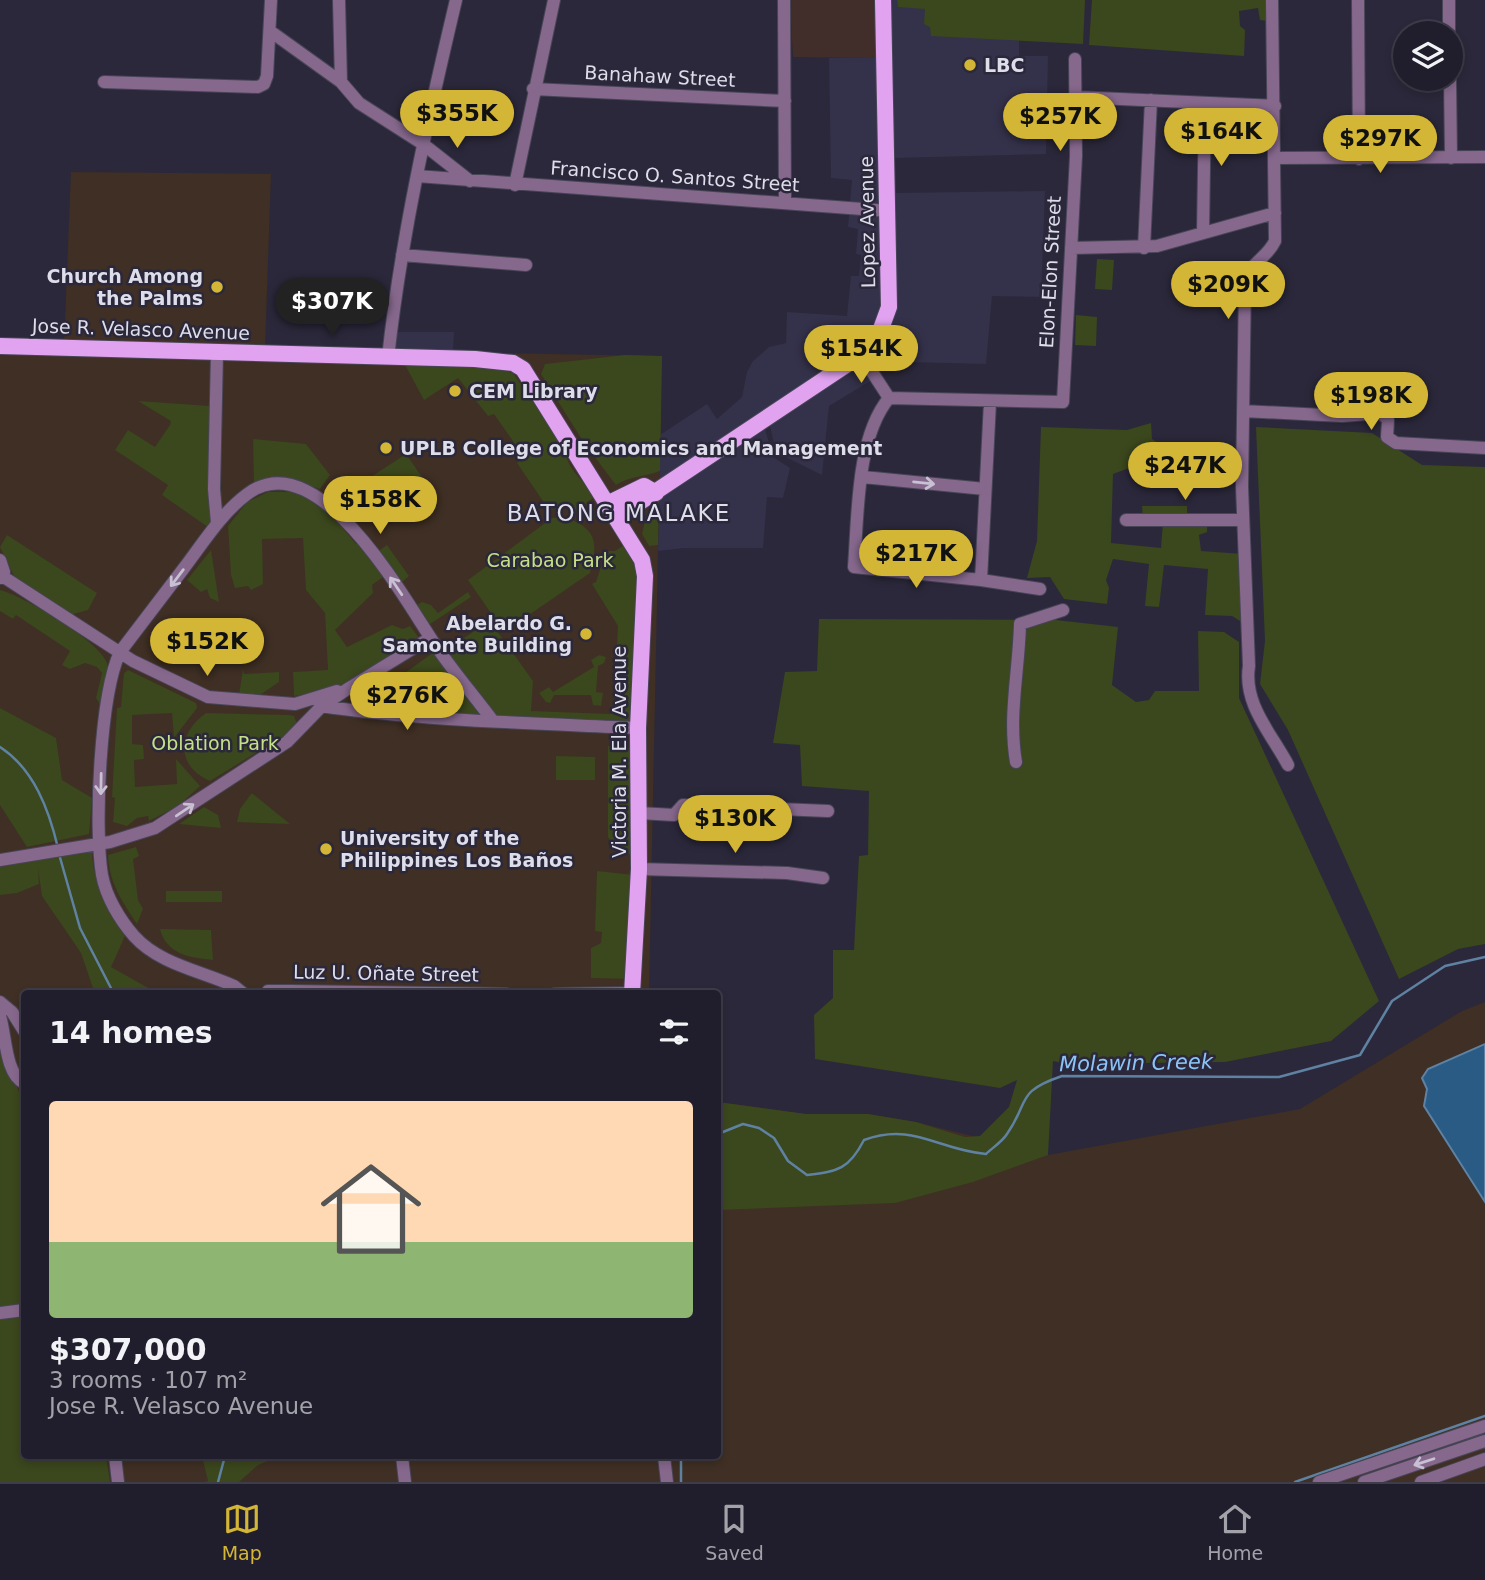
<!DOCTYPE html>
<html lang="en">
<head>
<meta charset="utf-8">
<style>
  :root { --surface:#201e2c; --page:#2d2b38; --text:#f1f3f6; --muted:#a2a2a9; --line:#3d3c48; --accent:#d3b635 }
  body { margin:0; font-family:"DejaVu Sans",sans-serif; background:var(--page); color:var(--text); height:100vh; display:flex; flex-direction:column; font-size:26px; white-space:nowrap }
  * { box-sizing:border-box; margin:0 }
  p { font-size:23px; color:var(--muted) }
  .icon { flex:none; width:38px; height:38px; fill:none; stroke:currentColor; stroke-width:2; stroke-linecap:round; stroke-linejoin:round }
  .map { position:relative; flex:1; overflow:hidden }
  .drawer { position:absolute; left:21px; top:990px; width:700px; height:469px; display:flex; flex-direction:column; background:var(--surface); border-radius:7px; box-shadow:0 4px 10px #0003,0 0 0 2px var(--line) }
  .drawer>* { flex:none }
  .fabs { position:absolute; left:1393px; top:21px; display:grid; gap:14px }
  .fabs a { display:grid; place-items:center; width:70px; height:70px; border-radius:50%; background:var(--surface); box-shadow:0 4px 10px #0003,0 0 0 2px var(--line); font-size:35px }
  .price { position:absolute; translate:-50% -60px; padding:0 16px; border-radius:24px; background:var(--accent); color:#111; font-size:23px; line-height:46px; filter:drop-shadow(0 2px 4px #0008) }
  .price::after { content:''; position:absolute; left:50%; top:42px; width:21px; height:16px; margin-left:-10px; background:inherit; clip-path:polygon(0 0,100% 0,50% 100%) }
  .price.current { background:#222; color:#fff }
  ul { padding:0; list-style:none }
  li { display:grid; align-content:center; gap:14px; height:371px; padding:0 28px }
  li span { display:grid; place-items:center; height:217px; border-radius:7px; color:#555 }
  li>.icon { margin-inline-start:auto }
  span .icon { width:126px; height:126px; fill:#fffc; stroke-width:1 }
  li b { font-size:30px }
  h2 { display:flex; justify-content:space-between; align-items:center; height:84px; padding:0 28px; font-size:30px }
  .tabs { display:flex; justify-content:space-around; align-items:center; height:98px; border-top:2px solid var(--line); background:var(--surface); font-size:19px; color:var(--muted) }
  .tabs a { display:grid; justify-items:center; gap:4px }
  .tabs .current { color:var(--accent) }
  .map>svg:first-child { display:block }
  .built { fill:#34314a }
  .education { fill:#3f2f24 }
  .medical { fill:#412d2a }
  .green { fill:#3b471d }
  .water { fill:#295b85; stroke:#5f82a3; stroke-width:2 }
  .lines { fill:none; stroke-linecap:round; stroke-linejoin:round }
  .stream { stroke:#5f82a3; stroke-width:2.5 }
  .minor-casing { stroke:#484557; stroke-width:14 }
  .major-casing { stroke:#484557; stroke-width:18 }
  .minor { stroke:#86688d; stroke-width:12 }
  .major { stroke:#e1a3f0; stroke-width:16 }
  .oneway { stroke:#c8c0d3 }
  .poi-dot { fill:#d3b635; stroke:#2b283b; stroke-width:2.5 }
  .labels { text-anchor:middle; stroke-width:5; stroke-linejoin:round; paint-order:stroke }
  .poi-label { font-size:19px; font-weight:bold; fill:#deddea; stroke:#2b283b; text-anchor:start }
  .street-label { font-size:19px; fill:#deddea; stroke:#2b283b }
  .park-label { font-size:19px; fill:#c5e188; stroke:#2b283b }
  .water-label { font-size:21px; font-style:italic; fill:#8cc4f8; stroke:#2b283b }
  .quarter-label { font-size:23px; letter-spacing:2px; fill:#deddea; stroke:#2b283b }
</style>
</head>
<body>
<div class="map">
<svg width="1485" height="1482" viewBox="0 0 1485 1482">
  <rect width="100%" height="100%" fill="#2b283b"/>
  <path class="built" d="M875,0H1019V56H1048L1046,154L894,158L895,193L1045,191L1041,297L992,296L986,364L907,362L871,356L860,362L872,380L829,406L822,475L776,452L770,426L765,429L773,457L790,468L783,498L767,497L763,548H684L658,551L660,435L707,404L717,419L742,397L747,372L753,361L769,347L786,343L787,312L847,316L851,276H859L861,255L856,254L858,229L848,227L852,180L831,178L829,58L875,57Z
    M396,332H454L453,351L395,350Z"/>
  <path class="education" d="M71,172L271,174L265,349L662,356L649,994H24V1456H718V1102L806,1114H868L916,1122L1048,1155L1300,1109L1462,1011L1485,1002V1482H0V344L64,345Z"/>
  <path class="medical" d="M790,0H875V58L793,57Z"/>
  <path class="green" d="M897,0H1085L1083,44L931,36L930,27L924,24L925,9L898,7Z
    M1092,0H1267L1268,21L1260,20L1258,8L1239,11L1240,26L1245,30L1244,56L1089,45Z
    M1097,259L1114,260L1112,290L1095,289Z
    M1076,315L1097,317L1096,346L1075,345Z
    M625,355L662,356L660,471C644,477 630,476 616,485L584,443L541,374L545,364Z
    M404,363L490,367L513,373L566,449C564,468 587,483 595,497L587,502L581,513L569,507L549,510L517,463L524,457L494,414L488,416L458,378L424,400Z
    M138,401L210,406L212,530L162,495L168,485L115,450L128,430L155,447L170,425L171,421Z
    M1151,423L1152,439L1158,443L1156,458L1113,474L1111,543L1161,548L1163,521L1143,518L1142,506H1187V518L1207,519V532L1199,535L1201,551L1243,554L1245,624L1232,616L1205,615L1208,569L1164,565L1159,607L1145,606L1149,564L1113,559L1106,580L1109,588L1107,604L1064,599L1050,577L1027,578L1037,541L1041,427L1127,430Z
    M1256,427L1372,433L1422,465L1485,467V944L1458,949L1399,979L1288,730L1260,684L1265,641Z
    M253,439L306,444L330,475L320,489L290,479L254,484Z
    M406,454L422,477L380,505L363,482Z
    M268,492H301L342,522L341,526L356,544H362L383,577L372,585L373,593L335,630L347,647L392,625L403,629L410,626L419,638L337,689L294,696L293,672L328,670L325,613L306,590L303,538L262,539L263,584L251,590L248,586L235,588L231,575L228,526L247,502Z
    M659,498L658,545L649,546L642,534L647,512L655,506L653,501Z
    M565,517C598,529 598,543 590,573L504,632L468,580L552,518Z
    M7,535L97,593L88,610L70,615L23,584L14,576L0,547Z
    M387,545L409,576L401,583L415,606L422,602L431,605L438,613L468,592L471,597L427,626L377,552Z
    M624,545L636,565L639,579L636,582L635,725L352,711L434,652L444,651L490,621L533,681L531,711L611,714L612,707H621L625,664L616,663L618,626L592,584L596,582L606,551H615Z
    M211,550L219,602L210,598L207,589L201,592L187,580Z
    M0,590C22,595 100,641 107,663C111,675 103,693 101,706L96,698L102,673L97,667L85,663L70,669L62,665L70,651L16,615L13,619L0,611Z
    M819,619L1056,620L1118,627L1112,685L1136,702L1149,700L1155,691H1199L1198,631L1224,632L1239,642V698L1379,1001L1331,1041L1225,1062L1069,1064L1053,1061L1048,1155L973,1182L895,1203L718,1210V1102L806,1114H868L916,1122L965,1137L980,1136L1009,1107L1017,1080L1000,1088L815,1059L814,1015L833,998V950H854L859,856L868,855L869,791L802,786L800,745L773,743L785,672L817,671Z
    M599,655L606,657L604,663L598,666L596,692L603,693L601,706L593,705L591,695H554L550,703L546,702L539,693L549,687L553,692L594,667L591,660Z
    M243,669L244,674L279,672V682L257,697L239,695Z
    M128,670L196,703L197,708L174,738L172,713L132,715V744L143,745L144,759L134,760L135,787L177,784L176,759L200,786L178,806L149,821L148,816L137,818L127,826L113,822L115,798L112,797L117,708L121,707L124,673Z
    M0,708L56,738L62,780L92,798L89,834L27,847L0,805Z
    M206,713L289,715L294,716L297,724L293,730L210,781C175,766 178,732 206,713Z
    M608,746L633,748V855L616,850L608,837Z
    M556,756L595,757V780H556Z
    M251,794H253L290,824L237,822L240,809Z
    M204,807L218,815L221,828L179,824Z
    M136,847L139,856L133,859L138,900L143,909L137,924C122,901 109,883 108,855Z
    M87,851L92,853C93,884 111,910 125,936L111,967L159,994H95L81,953L42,896L38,868L39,884L17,893L0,895V867Z
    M597,871L634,875L632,979L591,978V948L601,943L602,932L595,931Z
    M166,891H222V902H166Z
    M160,929L211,930L213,960C190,958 166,954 160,929Z
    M0,1015L12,1073L24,1105V1456H106L110,1482H0Z
    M202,1456H279L258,1465L239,1482H204L208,1481Z"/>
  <path class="water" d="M1485,1044V1202L1424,1106L1427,1089L1422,1078L1428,1069Z"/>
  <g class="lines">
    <path class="stream" d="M0,747C34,769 49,810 58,848
      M59,854L80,928L114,994
      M718,1134L743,1124L759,1128L774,1138L788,1161L807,1175C839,1171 849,1169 864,1140C913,1122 938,1150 986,1154C992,1148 1002,1142 1007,1134C1030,1101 1015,1092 1062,1076L1279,1077L1360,1055L1392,1001L1445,966L1485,957
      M681,1456V1482
      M218,1482L225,1456
      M1295,1482L1485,1416"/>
    <defs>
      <path id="minor" d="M339,0L341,82
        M784,0L785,202
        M1272,0L1275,241C1267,258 1251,262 1245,281L1242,487L1249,666C1243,704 1271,733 1288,765
        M1358,0L1359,159
        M1449,0V33
        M270,31L341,82L359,103L423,144L470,181
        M1450,79L1451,158
        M104,82L258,87L264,84L267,76L271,0
        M533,89L785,101
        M1075,97L1275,106
        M1275,158L1485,157
        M417,176L889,211
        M515,185L554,0
        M1203,233L1205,103
        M1071,248L1157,246L1275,213
        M1144,248L1151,100
        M402,255L526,265
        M861,355L889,398
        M388,358C401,237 428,118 456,0
        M889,398L1063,402L1076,156L1075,59
        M889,398C856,438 858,516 854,567L981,580L1040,589
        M1243,411L1342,416L1381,413L1388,420L1387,437L1396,443L1485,448
        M863,477L985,489
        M1126,520H1243
        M217,523L214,489L217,353
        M0,560L4,572L0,578
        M2,576L133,661L208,697L295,704L337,691
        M981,580L990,402
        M320,706C425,721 532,723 638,728
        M1016,762C1008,716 1019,670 1020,624L1063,610
        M639,813L674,815L683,805L828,811
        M0,860L110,842L155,828L287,742L322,706L349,688L430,638
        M639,869L787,873L823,878
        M244,994L234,986C201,971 159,964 134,936C120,920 106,897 102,875C94,827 100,695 120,652C141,624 163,596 184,568C203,543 221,514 246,495C316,440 402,595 432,640C450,668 473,694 493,721
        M267,994L268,991H291L506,994
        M555,994L632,993
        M0,1002L12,1012L24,1031
        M0,1016C6,1035 5,1074 24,1083
        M0,1313L24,1310
        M115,1456L118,1482
        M402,1456L405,1482
        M664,1456L667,1482
        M1319,1482L1485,1426
        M1364,1482L1485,1441
        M1421,1482L1485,1459"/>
      <path id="major" d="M0,346L475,359L513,363L523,369L642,560L645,576L638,728L639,869L632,994
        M607,504L644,486L656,493
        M616,518L861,355L878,337L889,307L883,0"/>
    </defs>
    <use href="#minor" class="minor-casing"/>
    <use href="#major" class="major-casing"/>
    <use href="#minor" class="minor"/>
    <use href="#major" class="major"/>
  </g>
  <defs><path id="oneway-shaft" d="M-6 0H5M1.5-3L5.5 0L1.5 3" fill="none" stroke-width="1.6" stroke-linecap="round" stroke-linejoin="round" transform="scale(1.75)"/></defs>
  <g class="oneway">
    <use href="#oneway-shaft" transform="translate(924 483) rotate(6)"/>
    <use href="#oneway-shaft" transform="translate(177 578) rotate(127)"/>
    <use href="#oneway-shaft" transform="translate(396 586) rotate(-124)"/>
    <use href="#oneway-shaft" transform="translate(101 784) rotate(91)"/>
    <use href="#oneway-shaft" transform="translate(185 810) rotate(-34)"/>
    <use href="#oneway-shaft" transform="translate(1424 1462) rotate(162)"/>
  </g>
  <g class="poi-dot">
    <circle cx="970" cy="65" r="7"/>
    <circle cx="217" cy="287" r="7"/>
    <circle cx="455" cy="391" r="7"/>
    <circle cx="386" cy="448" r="7"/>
    <circle cx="586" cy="634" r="7"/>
    <circle cx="326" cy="849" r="7"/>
  </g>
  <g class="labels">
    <g class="poi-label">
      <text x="984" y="72">LBC</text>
      <text x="203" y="283" text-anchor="end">Church Among<tspan x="203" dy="22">the Palms</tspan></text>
      <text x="469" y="398">CEM Library</text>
      <text x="400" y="455">UPLB College of Economics and Management</text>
      <text x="572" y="630" text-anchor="end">Abelardo G.<tspan x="572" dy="22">Samonte Building</tspan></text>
      <text x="340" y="845">University of the<tspan x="340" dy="22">Philippines Los Baños</tspan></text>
    </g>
    <g class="street-label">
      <text transform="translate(660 76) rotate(3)" y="7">Banahaw Street</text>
      <text transform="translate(675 176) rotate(4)" y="7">Francisco O. Santos Street</text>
      <text transform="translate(867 222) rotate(-91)" y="7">Lopez Avenue</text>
      <text transform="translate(1050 272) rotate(-87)" y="7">Elon-Elon Street</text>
      <text transform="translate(141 329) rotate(2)" y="7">Jose R. Velasco Avenue</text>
      <text transform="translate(619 752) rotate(-90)" y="7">Victoria M. Ela Avenue</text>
      <text transform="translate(386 973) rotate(1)" y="7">Luz U. Oñate Street</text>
    </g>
    <g class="park-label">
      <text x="550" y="567">Carabao Park</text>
      <text x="215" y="750">Oblation Park</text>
    </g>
    <g class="water-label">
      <text transform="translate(1136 1063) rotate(-1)" y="7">Molawin Creek</text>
    </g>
    <g class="quarter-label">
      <text x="619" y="521">BATONG MALAKE</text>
    </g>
  </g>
</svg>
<div class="fabs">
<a><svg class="icon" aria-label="layers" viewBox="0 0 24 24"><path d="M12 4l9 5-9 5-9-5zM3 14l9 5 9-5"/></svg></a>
</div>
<b class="price" style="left:457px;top:150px">$355K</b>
<b class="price" style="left:1060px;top:153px">$257K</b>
<b class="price" style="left:1221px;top:168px">$164K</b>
<b class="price" style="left:1380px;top:175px">$297K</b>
<b class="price" style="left:1228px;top:321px">$209K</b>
<b class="price current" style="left:332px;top:338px">$307K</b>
<b class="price" style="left:861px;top:385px">$154K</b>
<b class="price" style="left:1371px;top:432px">$198K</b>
<b class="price" style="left:1185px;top:502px">$247K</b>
<b class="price" style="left:380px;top:536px">$158K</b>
<b class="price" style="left:916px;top:590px">$217K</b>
<b class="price" style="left:207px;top:678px">$152K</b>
<b class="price" style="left:407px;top:732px">$276K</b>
<b class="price" style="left:735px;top:855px">$130K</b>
<section class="drawer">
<h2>14 homes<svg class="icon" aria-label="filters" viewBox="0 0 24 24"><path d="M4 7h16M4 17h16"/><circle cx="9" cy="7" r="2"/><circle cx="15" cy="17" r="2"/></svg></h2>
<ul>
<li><span style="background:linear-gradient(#ffd9b3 65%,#8fb573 0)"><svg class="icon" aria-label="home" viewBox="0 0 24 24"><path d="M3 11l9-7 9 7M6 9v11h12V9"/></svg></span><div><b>$307,000</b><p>3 rooms · 107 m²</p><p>Jose R. Velasco Avenue</p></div></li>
</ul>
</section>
</div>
<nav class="tabs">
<a class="current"><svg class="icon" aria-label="map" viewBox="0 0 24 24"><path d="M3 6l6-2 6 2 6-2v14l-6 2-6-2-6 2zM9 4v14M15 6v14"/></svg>Map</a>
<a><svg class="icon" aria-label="saved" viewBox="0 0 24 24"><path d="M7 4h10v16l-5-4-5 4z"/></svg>Saved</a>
<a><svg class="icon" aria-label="home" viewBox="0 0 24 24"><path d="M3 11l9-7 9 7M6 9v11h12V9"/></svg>Home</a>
</nav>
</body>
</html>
